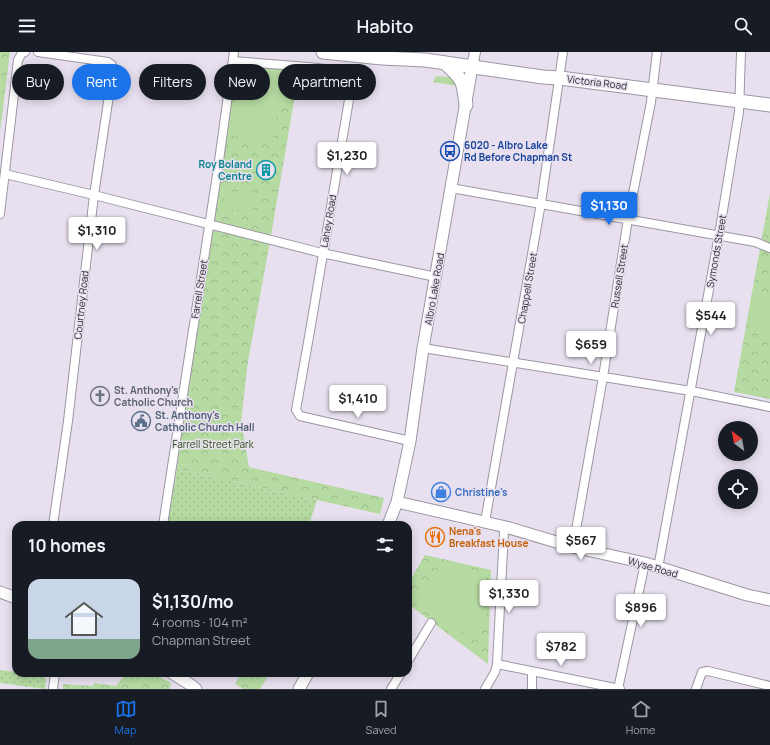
<!DOCTYPE html>
<html lang="en">
<head>
<meta charset="utf-8">
<style>
  :root { --surface:#171b24; --page:#20242c; --text:#f1f3f6; --muted:#9ea1a6; --line:#363941; --accent:#1a73e8 }
  body { margin:0; font-family:Manrope,sans-serif; background:var(--page); color:var(--text); height:100vh; display:flex; flex-direction:column; font-size:15px; white-space:nowrap }
  * { box-sizing:border-box; margin:0 }
  p { font-size:13px; color:var(--muted) }
  .icon { flex:none; width:22px; height:22px; fill:none; stroke:currentColor; stroke-width:2; stroke-linecap:round; stroke-linejoin:round }
  .map { position:relative; flex:1; overflow:hidden }
  .details { position:absolute; left:12px; top:469px; width:400px; height:156px; display:flex; flex-direction:column; background:var(--surface); border-radius:12px; box-shadow:0 2px 10px #0003 }
  .details>* { flex:none }
  .guide { position:absolute; left:12px; top:12px; width:400px; height:36px; display:flex; gap:8px }
  .needle { width:26px; rotate:328deg }
  .buttons { position:absolute; left:718px; top:369px; display:grid; gap:8px }
  .buttons a { display:grid; place-items:center; width:40px; height:40px; border-radius:50%; background:var(--surface); box-shadow:0 2px 10px #0003; font-size:20px }
  .price { position:absolute; translate:-50% -34px; padding:0 9px; border-radius:4px; background:#fff; color:#222; font-size:13px; line-height:26px; filter:drop-shadow(0 1px 2px #0008) }
  .price::after { content:''; position:absolute; left:50%; top:24px; width:12px; height:9px; margin-left:-6px; background:inherit; clip-path:polygon(0 0,100% 0,50% 100%) }
  .price.selected { background:var(--accent); color:#fff }
  ul { padding:0; list-style:none }
  li { display:flex; align-items:center; gap:12px; height:100px; padding:0 16px }
  li span { display:grid; place-items:center; flex:none; width:112px; height:80px; border-radius:12px; color:#555 }
  li>.icon { margin-inline-start:auto }
  span .icon { width:48px; height:48px; fill:#fffc; stroke-width:1 }
  li b { font-size:17px }
  h2 { display:flex; justify-content:space-between; align-items:center; height:48px; padding:0 16px; font-size:17px }
  .chip { padding:0 14px; border-radius:18px; background:var(--surface); box-shadow:0 2px 10px #0003; font-size:14px; line-height:36px }
  .chip.selected { background:var(--accent); color:#fff }
  header { display:flex; justify-content:space-between; align-items:center; height:52px; padding:0 16px; background:var(--surface); font-size:18px; font-weight:600 }
  .tabs { display:flex; justify-content:space-around; align-items:center; height:56px; border-top:1px solid var(--line); background:var(--surface); font-size:11px; color:var(--muted) }
  .tabs a { display:grid; justify-items:center; gap:2px }
  .tabs .selected { color:var(--accent) }
  .map>svg:first-child { display:block }
  .grass { fill:url(#grass-dots) }
  .forest { fill:url(#forest-crowns) }
  .pitch { fill:#b6dba2 }
  .lines { fill:none; stroke-linecap:round; stroke-linejoin:round }
  .minor-casing { stroke:#9c95a3; stroke-width:10 }
  .tertiary-casing { stroke:#9c95a3; stroke-width:12 }
  .secondary-casing { stroke:#9c95a3; stroke-width:13 }
  .primary-casing { stroke:#9c95a3; stroke-width:15 }
  .minor { stroke:#fff; stroke-width:8 }
  .tertiary { stroke:#fff; stroke-width:10 }
  .secondary { stroke:#fff; stroke-width:11 }
  .primary { stroke:#fff; stroke-width:13 }
  .labels { text-anchor:middle; stroke-width:3; stroke-linejoin:round; paint-order:stroke }
  .street-label { font-size:10px; fill:#2c292f; stroke:#e8e0ef }
  .transit-label { font-size:10px; font-weight:bold; fill:#164399; stroke:#e8e0ef; text-anchor:start }
  .culture-label { font-size:10px; font-weight:bold; fill:#0d838f; stroke:#e8e0ef; text-anchor:end }
  .worship-label { font-size:10px; font-weight:bold; fill:#5b616d; stroke:#e8e0ef; text-anchor:start }
  .service-label { font-size:10px; font-weight:bold; fill:#4e5e75; stroke:#e8e0ef; text-anchor:start }
  .park-label { font-size:10px; fill:#2d4d19; stroke:#e8e0ef }
  .shop-label { font-size:10px; font-weight:bold; fill:#366cbe; stroke:#e8e0ef; text-anchor:start }
  .food-label { font-size:10px; font-weight:bold; fill:#c56008; stroke:#e8e0ef; text-anchor:start }
</style>
</head>
<body>
<header><svg class="icon" aria-label="menu" viewBox="0 0 24 24"><path d="M4 6h16M4 12h16M4 18h16"/></svg>Habito<svg class="icon" aria-label="search" viewBox="0 0 24 24"><circle cx="10" cy="10" r="6"/><path d="M15 15l6 6"/></svg></header>
<div class="map">
<svg width="770" height="637" viewBox="0 0 770 637">
  <defs>
    <pattern id="grass-dots" width="8" height="8" patternUnits="userSpaceOnUse"><rect width="8" height="8" fill="#b6dba2"/><path d="M2 2h.1M6 6h.1" fill="none" stroke="#9dbc8c" stroke-width="1.8" stroke-linecap="round"/></pattern>
    <pattern id="forest-crowns" width="20" height="18" patternUnits="userSpaceOnUse"><rect width="20" height="18" fill="#b6dba2"/><path d="M2 6a3 3 0 1 1 6 0M12 15a3 3 0 1 1 6 0" fill="none" stroke="#9dbc8c"/></pattern>
  </defs>
  <rect width="100%" height="100%" fill="#e8e0ef"/>
  <path class="grass" d="M177,417L317,448L309,473H167Z
    M0,618L16,620V621H22L46,626L45,637L0,631Z"/>
  <path class="forest" d="M0,0H10L0,80Z
    M235,11L299,20L269,195L248,309L241,369L249,415L384,446L380,462L177,417L209,179Z
    M436,24L450,25L457,30L458,34L433,30Z
    M770,141V347L734,340Z
    M425,503L491,518L488,612L408,552V532Z
    M126,621C146,621 154,621 171,631L170,637H63V632L93,634L94,631L116,634Z
    M242,621H270L260,637H243L235,632Z"/>
  <path class="pitch" d="M240,22L283,29L272,90L230,83Z
    M225,139L255,144L252,160L223,156Z
    M752,241L770,244V278L747,274Z
    M462,515L487,522L486,562L481,580L471,584L416,554C422,528 435,517 462,515Z"/>
  <g class="lines">
    <defs>
      <path id="minor" d="M38,0L108,10L112,13L113,17L94,143L68,369L53,473
        M233,9L308,15L344,19L351,22L352,30L310,279L296,358L300,364L410,389
        M5,122L94,143L322,201L436,225
        M451,136L755,190L770,196
        M0,162L18,8L22,1L25,0
        M423,296L691,339L770,355
        M485,470L541,151L563,0
        M163,473L218,116L234,0
        M573,495L603,325L628,167L651,50L657,0
        M658,516L719,183L739,60L741,0
        M408,609L431,571
        M497,612L620,637
        M53,637L55,621
        M391,637L401,621
        M485,637L495,620L497,612L504,479L506,475
        M532,637V620
        M618,637L645,511
        M696,637L702,620L708,619L770,634"/>
      <path id="tertiary" d="M472,15L475,0"/>
      <path id="secondary" d="M397,450L506,475L573,495L645,511L747,543L770,548
        M388,473L397,450L410,389L423,296L472,15
        M0,540L16,546
        M172,621L191,633L196,637
        M299,637L308,621"/>
      <path id="primary" d="M323,0L382,6L425,8L543,25L560,26L770,53
        M446,12C464,29 463,28 466,53"/>
    </defs>
    <use href="#minor" class="minor-casing"/>
    <use href="#tertiary" class="tertiary-casing"/>
    <use href="#secondary" class="secondary-casing"/>
    <use href="#primary" class="primary-casing"/>
    <use href="#minor" class="minor"/>
    <use href="#tertiary" class="tertiary"/>
    <use href="#secondary" class="secondary"/>
    <use href="#primary" class="primary"/>
  </g>
  <defs>
    <symbol id="bus-ring" viewBox="-11 -11 22 22"><circle r="9.5" fill="#e8e0ef" stroke="#1a4fb4" stroke-width="1.5"/><path d="M-5-6H5V4H4V6H2V4H-2V6H-4V4H-5ZM-3.5-4V0h7V-4ZM-3.5 1.2v1.5H-2V1.2ZM2 1.2v1.5H3.5V1.2Z" fill="#1a4fb4"/></symbol>
    <symbol id="building-ring" viewBox="-11 -11 22 22"><circle r="9.5" fill="#e8e0ef" stroke="#0f9aa8" stroke-width="1.5"/><path d="M-4-6H4V6H1V3H-1V6H-4ZM-2.5-4.3h1.7v1.8h-1.7ZM.8-4.3h1.7v1.8H.8ZM-2.5-1h1.7V.8h-1.7ZM.8-1h1.7V.8H.8Z" fill="#0f9aa8"/></symbol>
    <symbol id="church-ring" viewBox="-11 -11 22 22"><circle r="9.5" fill="#e8e0ef" stroke="#6b7280" stroke-width="1.5"/><path d="M-1.2-6h2.4v3.5h3.3v2.4h-3.3V6h-2.4V-.1h-3.3v-2.4h3.3Z" fill="#6b7280"/></symbol>
    <symbol id="civic-ring" viewBox="-11 -11 22 22"><circle r="9.5" fill="#e8e0ef" stroke="#5c6f8a" stroke-width="1.5"/><path d="M-.6-6.5H3V-4.5H.6V-3L4-1V1h2V6H-6V1h2V-1L-.6-3ZM-1.2 2.5V6h2.4V2.5Z" fill="#5c6f8a"/></symbol>
    <symbol id="shop-ring" viewBox="-11 -11 22 22"><circle r="9.5" fill="#e8e0ef" stroke="#3f7fe0" stroke-width="1.5"/><path d="M-5-2.5h2.3a2.7 3.5 0 0 1 5.4 0H5L5.5 6h-11ZM-1.5-2.5h3a1.5 2.3 0 0 0-3 0Z" fill="#3f7fe0"/></symbol>
    <symbol id="restaurant-ring" viewBox="-11 -11 22 22"><circle r="9.5" fill="#e8e0ef" stroke="#e8710a" stroke-width="1.5"/><path d="M-5-6h1v4h1v-4h1v4h1v-4h1v5L-1.5 .5V6h-2V.5L-5-1ZM5-6V6H3V1.5H1.5Q1.5-4 5-6Z" fill="#e8710a"/></symbol>
  </defs>
  <g fill-rule="evenodd">
    <use href="#bus-ring" x="439" y="88" width="22" height="22"/>
    <use href="#building-ring" x="255" y="107" width="22" height="22"/>
    <use href="#church-ring" x="89" y="333" width="22" height="22"/>
    <use href="#civic-ring" x="130" y="358" width="22" height="22"/>
    <use href="#shop-ring" x="430" y="429" width="22" height="22"/>
    <use href="#restaurant-ring" x="424" y="474" width="22" height="22"/>
  </g>
  <g class="labels">
    <g class="street-label">
      <text transform="translate(597 30) rotate(7)" y="4">Victoria Road</text>
      <text transform="translate(328 169) rotate(-80)" y="4">Lahey Road</text>
      <text transform="translate(716 199) rotate(-80)" y="4">Symonds Street</text>
      <text transform="translate(619 224) rotate(-81)" y="4">Russell Street</text>
      <text transform="translate(527 236) rotate(-80)" y="4">Chappell Street</text>
      <text transform="translate(199 237) rotate(-81)" y="4">Farrell Street</text>
      <text transform="translate(434 237) rotate(-80)" y="4">Albro Lake Road</text>
      <text transform="translate(81 253) rotate(-84)" y="4">Courtney Road</text>
      <text transform="translate(653 515) rotate(16)" y="4">Wyse Road</text>
    </g>
    <g class="transit-label">
      <text x="464" y="97">6020 - Albro Lake<tspan x="464" dy="12">Rd Before Chapman St</tspan></text>
    </g>
    <g class="culture-label">
      <text x="252" y="116">Roy Boland<tspan x="252" dy="12">Centre</tspan></text>
    </g>
    <g class="worship-label">
      <text x="114" y="342">St. Anthony's<tspan x="114" dy="12">Catholic Church</tspan></text>
    </g>
    <g class="service-label">
      <text x="155" y="367">St. Anthony's<tspan x="155" dy="12">Catholic Church Hall</tspan></text>
    </g>
    <g class="park-label">
      <text x="213" y="396">Farrell Street Park</text>
    </g>
    <g class="shop-label">
      <text x="455" y="444">Christine's</text>
    </g>
    <g class="food-label">
      <text x="449" y="483">Nena's<tspan x="449" dy="12">Breakfast House</tspan></text>
    </g>
  </g>
</svg>
<div class="buttons">
<a><svg class="needle" viewBox="-14 -14 28 28"><path d="M0-13l5 13h-10z" fill="#e53935"/><path d="M0 13l5-13h-10z" fill="#9ea1a6"/></svg></a>
<a><svg class="icon" aria-label="locate" viewBox="0 0 24 24"><circle cx="12" cy="12" r="6"/><path d="M12 2v4M12 18v4M2 12h4M18 12h4"/></svg></a>
</div>
<b class="price" style="left:347px;top:124px">$1,230</b>
<b class="price selected" style="left:609px;top:174px">$1,130</b>
<b class="price" style="left:97px;top:199px">$1,310</b>
<b class="price" style="left:711px;top:284px">$544</b>
<b class="price" style="left:591px;top:313px">$659</b>
<b class="price" style="left:358px;top:367px">$1,410</b>
<b class="price" style="left:581px;top:509px">$567</b>
<b class="price" style="left:509px;top:562px">$1,330</b>
<b class="price" style="left:641px;top:576px">$896</b>
<b class="price" style="left:561px;top:615px">$782</b>
<div class="guide">
<a class="chip">Buy</a>
<a class="chip selected">Rent</a>
<a class="chip">Filters</a>
<a class="chip">New</a>
<a class="chip">Apartment</a>
</div>
<section class="details">
<h2>10 homes<svg class="icon" aria-label="filters" viewBox="0 0 24 24"><path d="M4 7h16M4 17h16"/><circle cx="9" cy="7" r="2"/><circle cx="15" cy="17" r="2"/></svg></h2>
<ul>
<li><span style="background:linear-gradient(#c9d6e8 75%,#7fa58c 0)"><svg class="icon" aria-label="home" viewBox="0 0 24 24"><path d="M3 11l9-7 9 7M6 9v11h12V9"/></svg></span><div><b>$1,130/mo</b><p>4 rooms · 104 m²</p><p>Chapman Street</p></div></li>
</ul>
</section>
</div>
<nav class="tabs">
<a class="selected"><svg class="icon" aria-label="map" viewBox="0 0 24 24"><path d="M3 6l6-2 6 2 6-2v14l-6 2-6-2-6 2zM9 4v14M15 6v14"/></svg>Map</a>
<a><svg class="icon" aria-label="saved" viewBox="0 0 24 24"><path d="M7 4h10v16l-5-4-5 4z"/></svg>Saved</a>
<a><svg class="icon" aria-label="home" viewBox="0 0 24 24"><path d="M3 11l9-7 9 7M6 9v11h12V9"/></svg>Home</a>
</nav>
</body>
</html>
